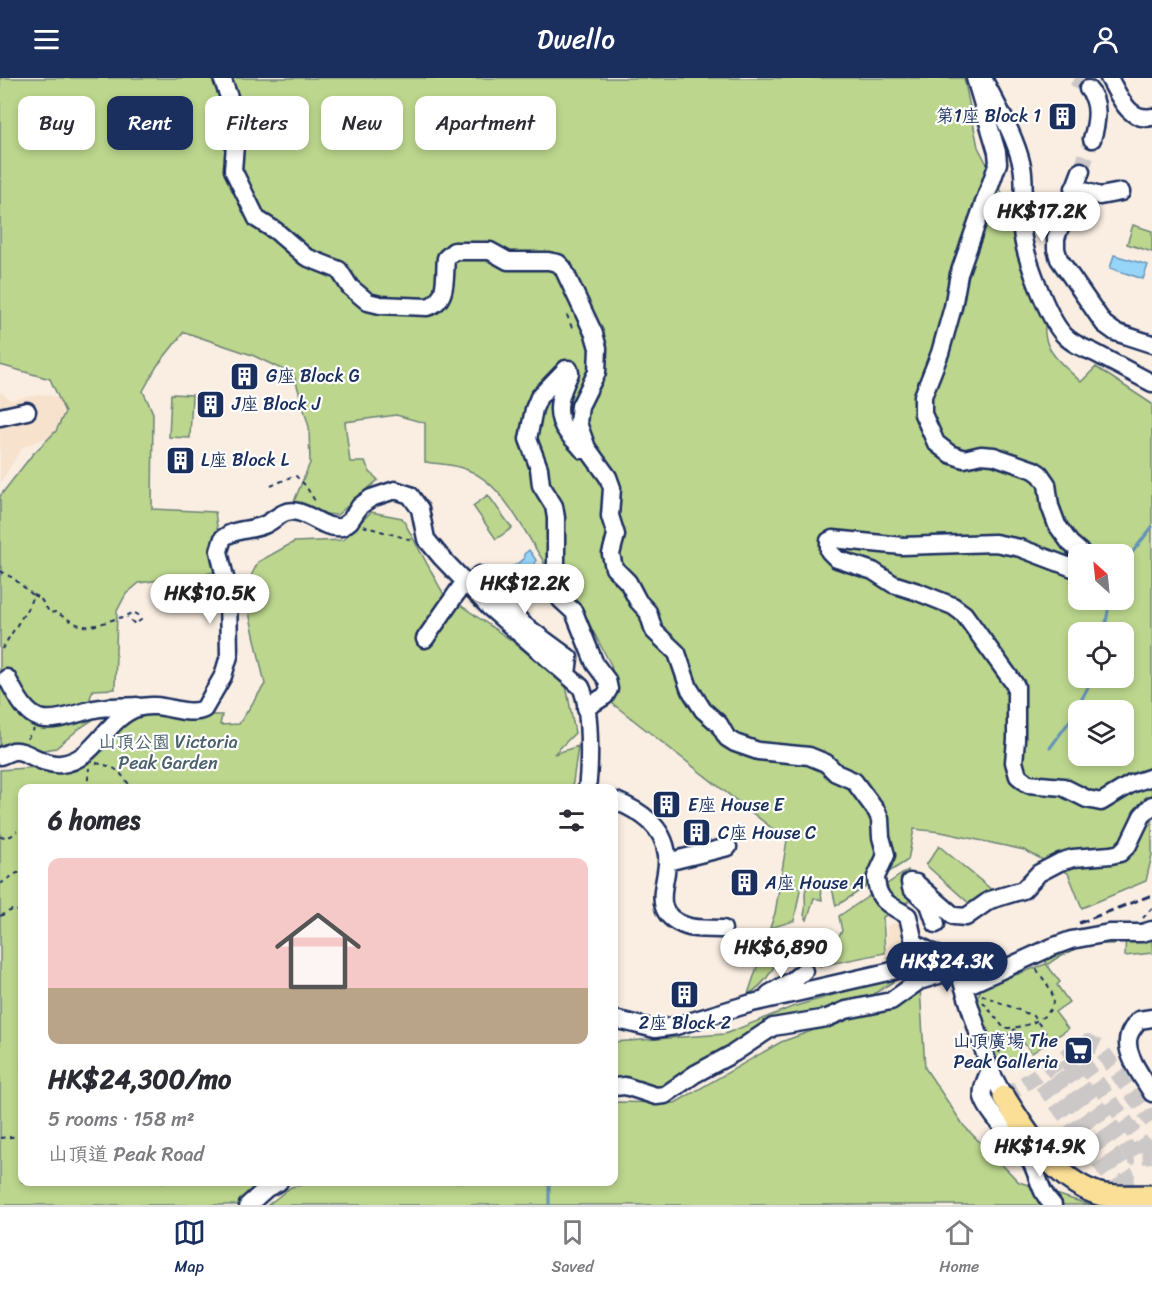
<!DOCTYPE html>
<html lang="en">
<head>
<meta charset="utf-8">
<style>
  :root { --surface:#fff; --page:#f2f2f3; --text:#2b2b33; --muted:#7c7c81; --line:#e1e1e2; --accent:#1b2f5e }
  body { margin:0; font-family:Sriracha,"LXGW WenKai TC",sans-serif; background:var(--page); color:var(--text); height:100vh; display:flex; flex-direction:column; font-size:22px; white-space:nowrap }
  * { box-sizing:border-box; margin:0 }
  p { font-size:20px; color:var(--muted) }
  .icon { flex:none; width:33px; height:33px; fill:none; stroke:currentColor; stroke-width:2; stroke-linecap:round; stroke-linejoin:round }
  .map { position:relative; flex:1; overflow:hidden }
  .panel { position:absolute; left:18px; top:706px; width:600px; height:402px; display:flex; flex-direction:column; background:var(--surface); border-radius:12px; box-shadow:0 3px 9px #0003 }
  .panel>* { flex:none }
  .banner { position:absolute; left:18px; top:18px; width:600px; height:54px; display:flex; gap:12px }
  .needle { width:39px; rotate:333deg }
  .fabs { position:absolute; left:1068px; top:466px; display:grid; gap:12px }
  .fabs a { display:grid; place-items:center; width:66px; height:66px; border-radius:12px; background:var(--surface); box-shadow:0 3px 9px #0003; font-size:30px }
  .price { position:absolute; translate:-50% -51px; padding:0 14px; border-radius:21px; background:#fff; color:#222; font-size:20px; line-height:39px; filter:drop-shadow(0 2px 3px #0008) }
  .price::after { content:''; position:absolute; left:50%; top:36px; width:18px; height:14px; margin-left:-9px; background:inherit; clip-path:polygon(0 0,100% 0,50% 100%) }
  .price.on { background:var(--accent); color:#fff }
  ul { padding:0; list-style:none }
  li { display:grid; align-content:center; gap:12px; height:318px; padding:0 30px }
  li+li { border-top:2px solid var(--line) }
  li span { display:grid; place-items:center; height:186px; border-radius:12px; color:#555 }
  li>.icon { margin-inline-start:auto }
  span .icon { width:108px; height:108px; fill:#fffc; stroke-width:1 }
  li b { font-size:26px }
  h2 { display:flex; justify-content:space-between; align-items:center; height:72px; padding:0 30px; font-size:26px }
  .chip { padding:0 21px; border-radius:12px; background:var(--surface); box-shadow:0 3px 9px #0003; font-size:21px; line-height:54px }
  .chip.on { background:var(--accent); color:#fff }
  header { display:flex; justify-content:space-between; align-items:center; height:78px; padding:0 30px; background:var(--accent); color:#fff; font-size:27px; font-weight:600 }
  .menu { display:flex; justify-content:space-around; align-items:center; height:84px; border-top:2px solid var(--line); background:var(--surface); font-size:16px; color:var(--muted) }
  .menu a { display:grid; justify-items:center; gap:3px }
  .menu .on { color:var(--accent) }
  .map>svg:first-child { display:block }
  .built { fill:#f6e2cd }
  .green { fill:#bcd68d; stroke:#6c8276; stroke-width:1.5; fill-rule:evenodd }
  .water { fill:#97d5f8; stroke:#6593ba; stroke-width:1.5 }
  .lines { fill:none; stroke-linecap:round; stroke-linejoin:round }
  .stream { stroke:#6593ba; stroke-width:3 }
  .minor-tunnel { stroke:#cdc8c8; stroke-width:16; stroke-dasharray:16 8; stroke-linecap:butt }
  .minor-casing { stroke:#1b2f5e; stroke-width:21 }
  .major-casing { stroke:#1b2f5e; stroke-width:26 }
  .path { stroke:#1b2f5e; stroke-width:2; stroke-dasharray:4.5 4.5; stroke-linecap:butt }
  .minor { stroke:#fff; stroke-width:16 }
  .major { stroke:#fbdf96; stroke-width:21 }
  .rail { stroke:#1b2f5e; stroke-width:3; stroke-dasharray:9 4.5; stroke-linecap:butt }
  .labels { text-anchor:middle; stroke-width:4.5; stroke-linejoin:round; paint-order:stroke }
  .poi-label { font-size:18px; fill:#1b2f5e; stroke:#fff; text-anchor:start }
  .park-label { font-size:18px; fill:#4b616c; stroke:#fff }
</style>
</head>
<body>
<header><svg class="icon" aria-label="menu" viewBox="0 0 24 24"><path d="M4 6h16M4 12h16M4 18h16"/></svg>Dwello<svg class="icon" aria-label="person" viewBox="0 0 24 24"><circle cx="12" cy="8" r="4"/><path d="M4 21q1-7 8-7t8 7"/></svg></header>
<div class="map">
<svg width="1152" height="1127" viewBox="0 0 1152 1127">
  <rect width="100%" height="100%" fill="#faeee2"/>
  <filter id="ink" filterUnits="userSpaceOnUse"><feTurbulence type="fractalNoise" baseFrequency=".0167" numOctaves="2"/><feDisplacementMap in="SourceGraphic" scale="12" xChannelSelector="R" yChannelSelector="G"/><feConvolveMatrix kernelMatrix="1 2 1 2 8 2 1 2 1" color-interpolation-filters="sRGB"/></filter>
  <g filter="url(#ink)">
    <path class="built" d="M0,313L10,322L44,316L64,321L66,338L61,354L23,369L0,405Z
      M903,841L911,870L885,881L887,848Z"/>
    <path class="green" d="M0,0H964L978,69L1022,153L1049,231C1035,267 1057,281 1081,304L1096,289L1152,326V777L1146,803L1082,830L1068,795L1024,772L941,754L914,751L908,782L836,828L832,810L820,808L822,822L814,820L807,842L804,837C808,825 802,818 807,808L801,807L794,843L770,850L775,835L787,762L613,626L614,602L611,587L586,540L545,519L540,509L544,484C523,452 501,401 462,390C451,386 437,386 425,384V345L396,337L345,344L350,384H365L370,394L378,402L337,437L290,433L310,385L309,349L294,297L252,277L184,254L157,288L143,313L153,335L152,431L215,434L223,493L139,505L126,516L117,533L115,611L93,612L90,620L105,634L80,650L56,670L39,673L12,665L0,668V498L3,494L0,487V418L32,377L56,353L65,334L50,301L0,287ZM1078,477H1124V522H1078ZM1078,555H1124V600H1078ZM1078,633H1124V678H1078Z
      M1133,147L1152,153V174L1127,166Z
      M171,316L192,317L190,360L169,359Z
      M488,417L512,450L496,461L473,428Z
      M371,434L402,440L443,515L512,563L566,607L575,655L554,676L578,668L572,711H515L518,708L513,711H22V1104H269L240,1127H0V692L77,686L130,637H222L220,647L239,646L265,606L244,512L258,484L294,464L343,462Z
      M939,768L993,813L970,826L926,787Z
      M908,792L909,823L883,839L885,875L820,888L842,853L839,838Z
      M1152,845V875L1125,878L1126,851Z
      M1094,860L1116,863L1115,866H1101L1100,864C1081,869 1063,874 1047,887L1060,904L1057,907L1069,924L1055,934L1068,951L1032,975L1023,964L1020,967V986L1005,987L1000,992L1001,997H996L972,923L979,916L982,909L1046,886V879Z
      M785,866C777,884 766,908 748,916L763,871Z
      M909,870L926,878L894,886L890,885L888,879Z
      M906,896L872,917L775,952L672,1012H614V964L725,956L792,929Z
      M920,910L925,990L964,1048L1019,1104L1090,1127H268L291,1109L318,1104H614V1024L675,1025L781,964L878,929Z"/>
    <path class="water" d="M1114,177L1148,187L1143,201L1110,190Z
      M529,472L536,482L524,507L516,500L512,489L524,481V476Z"/>
    <g class="lines">
      <path class="stream" d="M1124,485L1152,449
        M1104,555L1110,522
        M1050,670L1071,641L1093,600
        M549,1104V1127"/>
      <path class="minor-tunnel" d="M1075,0L1088,11
        M1081,93L1092,61
        M1068,989L1134,1079L1152,1077
        M1063,992L1080,981L1141,1065L1152,1072
        M1055,997L1127,1097L1125,1111
        M1042,1006L1114,1104L1132,1118
        M1004,1019L1088,964L1100,970L1152,1044"/>
      <defs>
        <path id="minor" d="M222,0L229,19L225,47L235,67L233,92L257,141L276,153L306,179L339,192L350,209L368,224L380,227L427,229C449,224 444,197 446,180L454,173H490L508,183H548L558,185L563,190L594,256L598,270L597,294L580,328L578,345L587,370L608,399L612,410L610,438L616,457L611,476L614,490L628,504L638,523L648,534L654,553L677,575L689,610L703,632L719,646L727,660L735,665L758,673L809,678L826,685L836,695L854,703L877,734L880,741L881,759L886,777L876,799C877,825 890,826 908,838L913,860L916,866L947,882L958,891L990,992L1004,1019
          M975,0L997,74L998,85L959,196L953,229L940,275L923,318V336L936,365L950,376L964,381L981,377L994,378L1034,392L1040,396L1047,406L1050,428L1057,447L1070,465L1084,477
          M983,0C997,28 1015,57 1022,88C1026,109 1022,130 1022,152C1023,174 1048,241 1064,257C1072,266 1084,270 1095,275C1114,285 1133,295 1152,305
          M1109,0C1119,17 1128,44 1152,39
          M1088,11C1101,24 1097,45 1092,61
          M1081,93L1056,160V171L1059,181L1104,246L1115,254L1152,266
          M1074,110L1100,118L1121,114
          M0,339L27,333
          M583,372C578,365 572,361 567,354C552,335 561,314 570,295L569,291H566L539,319L534,331L528,361L539,390L541,407L554,428L556,440V485L553,504L555,513L561,522L574,534L595,586L607,602L609,611L605,618L586,630
          M1078,492L1020,470L995,465L902,468L833,461L829,463V473L837,481L873,493L893,506L918,514L953,528L964,536L1016,608V662L1014,684L1018,698L1028,706L1063,709L1087,721L1101,724L1131,706L1152,699
          M479,497L524,547L569,580L567,596
          M425,561L465,503
          M7,600C32,649 40,647 90,632C104,628 122,629 137,628
          M0,678C4,677 9,674 13,673C26,671 42,688 61,686C96,682 105,641 137,630C161,622 185,640 204,631L223,598L229,578L228,513L219,473L223,460C235,450 250,453 264,447C276,442 283,430 298,434C314,438 324,451 342,449L350,443L360,428L371,420L395,412L410,417L420,431L426,461L441,479L489,529L581,609C591,629 590,688 587,711
          M614,726L616,723C640,733 664,748 667,777C670,803 646,834 686,848C697,852 711,850 723,851
          M667,784L728,769
          M936,846L929,826L911,810L910,804L916,805L954,838L966,839L990,822L1023,812L1039,795L1060,784L1073,780L1111,777L1120,775L1128,767L1142,738L1152,727
          M964,909L1052,869L1071,862L1109,855H1142L1152,852
          M769,916L793,902L804,893
          M1152,940L1139,942C1134,948 1128,955 1128,963C1127,980 1144,1001 1152,1015
          M614,941L655,951L676,948L752,925L927,885L947,882
          M990,992C987,1000 981,1010 983,1019C988,1037 1019,1065 1030,1082C1039,1097 1039,1114 1053,1127
          M614,1009L625,1008L656,1018L665,1017L695,996L734,975L773,949L827,940L846,932L891,923L919,903L958,891
          M248,1127L267,1110L279,1104"/>
        <path id="major" d="M1004,1019C1027,1055 1053,1100 1096,1115C1110,1120 1136,1118 1152,1118"/>
      </defs>
      <use href="#minor" class="minor-casing"/>
      <use href="#major" class="major-casing"/>
      <path class="path" d="M567,237L572,250
        M271,408L295,397L305,407L317,426
        M363,448L412,462
        M0,493L13,500L33,517L29,528L0,574
        M33,517L40,520L50,535L55,534C83,549 80,553 112,542C122,538 123,541 133,534L140,538L141,542L135,546L127,539
        M27,661L34,651
        M96,685C121,690 118,694 133,711
        M87,711L89,690
        M0,759L11,758L17,753
        M0,806L17,795H22
        M0,838L12,832L22,833
        M1143,840L1152,830
        M982,917L1033,938L1051,962
        M983,924L1004,950C1021,951 1055,941 1053,920C1052,910 1041,899 1036,890
        M999,975L1004,961L1015,951
        M0,1060L22,1058
        M22,1068V1069"/>
      <use href="#minor" class="minor"/>
      <use href="#major" class="major"/>
      <path class="rail" d="M1079,845L1152,817"/>
    </g>
  </g>
  <defs>
    <symbol id="building-square" viewBox="-11 -11 22 22"><rect x="-9" y="-9" width="18" height="18" rx="4" fill="#1b2f5e" stroke="#fff"/><path d="M-4-6H4V6H1V3H-1V6H-4ZM-2.5-4.3h1.7v1.8h-1.7ZM.8-4.3h1.7v1.8H.8ZM-2.5-1h1.7V.8h-1.7ZM.8-1h1.7V.8H.8Z" fill="#fff"/></symbol>
    <symbol id="supermarket-square" viewBox="-11 -11 22 22"><rect x="-9" y="-9" width="18" height="18" rx="4" fill="#1b2f5e" stroke="#fff"/><path d="M-6-5.5h2.5l.6 2H6L4.5 2H-2.5L-4.4-4H-6ZM-1.5 3.2a1.3 1.3 0 1 0 .1 0ZM3 3.2a1.3 1.3 0 1 0 .1 0Z" fill="#fff"/></symbol>
  </defs>
  <g fill-rule="evenodd">
    <use href="#building-square" x="1046" y="22" width="33" height="33"/>
    <use href="#building-square" x="228" y="282" width="33" height="33"/>
    <use href="#building-square" x="194" y="310" width="33" height="33"/>
    <use href="#building-square" x="164" y="366" width="33" height="33"/>
    <use href="#building-square" x="650" y="710" width="33" height="33"/>
    <use href="#building-square" x="680" y="738" width="33" height="33"/>
    <use href="#building-square" x="728" y="788" width="33" height="33"/>
    <use href="#building-square" x="668" y="900" width="33" height="33"/>
    <use href="#supermarket-square" x="1062" y="956" width="33" height="33"/>
  </g>
  <g class="labels">
    <g class="poi-label">
      <text x="1041" y="44" text-anchor="end">第1座 Block 1</text>
      <text x="266" y="304">G座 Block G</text>
      <text x="232" y="332">J座 Block J</text>
      <text x="201" y="388">L座 Block L</text>
      <text x="688" y="733">E座 House E</text>
      <text x="718" y="761">C座 House C</text>
      <text x="765" y="811">A座 House A</text>
      <text x="685" y="951" text-anchor="middle">2座 Block 2</text>
      <text x="1058" y="969" text-anchor="end">山頂廣場 The<tspan x="1058" dy="21">Peak Galleria</tspan></text>
    </g>
    <g class="park-label">
      <text x="168" y="670">山頂公園 Victoria<tspan x="168" dy="21">Peak Garden</tspan></text>
    </g>
  </g>
</svg>
<div class="fabs">
<a><svg class="needle" viewBox="-14 -14 28 28"><path d="M0-13l5 13h-10z" fill="#e53935"/><path d="M0 13l5-13h-10z" fill="#7c7c81"/></svg></a>
<a><svg class="icon" aria-label="locate" viewBox="0 0 24 24"><circle cx="12" cy="12" r="6"/><path d="M12 2v4M12 18v4M2 12h4M18 12h4"/></svg></a>
<a><svg class="icon" aria-label="layers" viewBox="0 0 24 24"><path d="M12 4l9 5-9 5-9-5zM3 14l9 5 9-5"/></svg></a>
</div>
<b class="price" style="left:1042px;top:165px">HK$17.2K</b>
<b class="price" style="left:525px;top:537px">HK$12.2K</b>
<b class="price" style="left:210px;top:547px">HK$10.5K</b>
<b class="price" style="left:781px;top:901px">HK$6,890</b>
<b class="price on" style="left:947px;top:915px">HK$24.3K</b>
<b class="price" style="left:1040px;top:1100px">HK$14.9K</b>
<div class="banner">
<a class="chip">Buy</a>
<a class="chip on">Rent</a>
<a class="chip">Filters</a>
<a class="chip">New</a>
<a class="chip">Apartment</a>
</div>
<section class="panel">
<h2>6 homes<svg class="icon" aria-label="filters" viewBox="0 0 24 24"><path d="M4 7h16M4 17h16"/><circle cx="9" cy="7" r="2"/><circle cx="15" cy="17" r="2"/></svg></h2>
<ul>
<li><span style="background:linear-gradient(#f6c9c9 70%,#b9a48a 0)"><svg class="icon" aria-label="home" viewBox="0 0 24 24"><path d="M3 11l9-7 9 7M6 9v11h12V9"/></svg></span><div><b>HK$24,300/mo</b><p>5 rooms · 158 m²</p><p>山頂道 Peak Road</p></div></li>
</ul>
</section>
</div>
<nav class="menu">
<a class="on"><svg class="icon" aria-label="map" viewBox="0 0 24 24"><path d="M3 6l6-2 6 2 6-2v14l-6 2-6-2-6 2zM9 4v14M15 6v14"/></svg>Map</a>
<a><svg class="icon" aria-label="saved" viewBox="0 0 24 24"><path d="M7 4h10v16l-5-4-5 4z"/></svg>Saved</a>
<a><svg class="icon" aria-label="home" viewBox="0 0 24 24"><path d="M3 11l9-7 9 7M6 9v11h12V9"/></svg>Home</a>
</nav>
</body>
</html>
